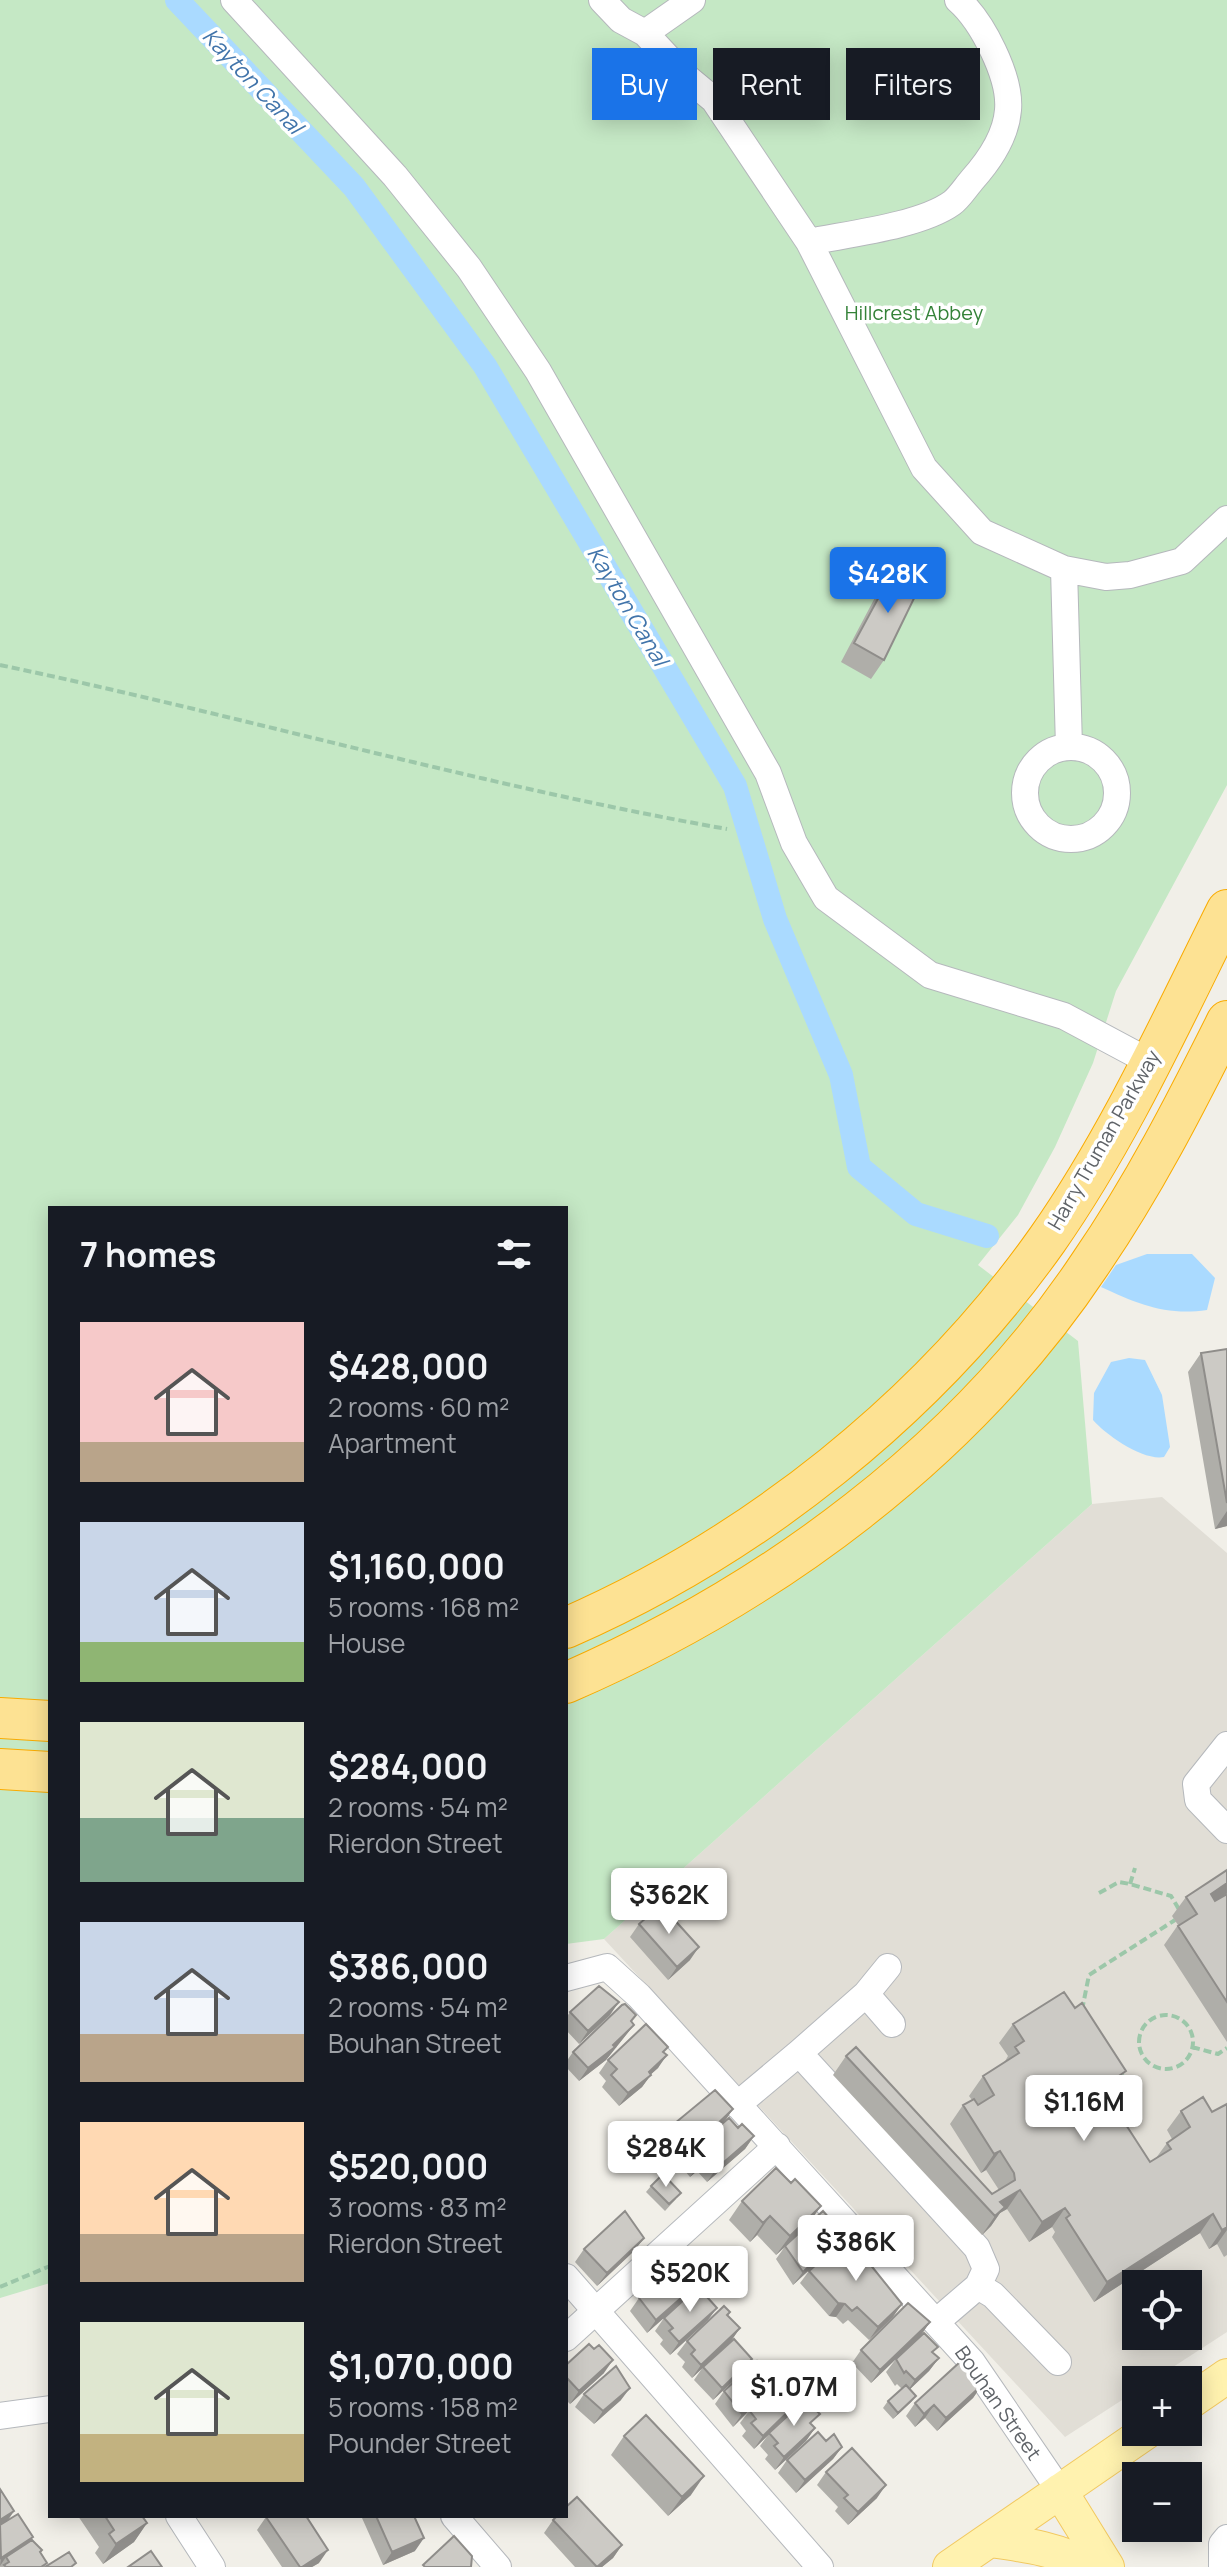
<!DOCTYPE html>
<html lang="en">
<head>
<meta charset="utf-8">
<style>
  :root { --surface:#171b24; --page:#20242c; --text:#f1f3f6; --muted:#9ea1a6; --accent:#1a73e8 }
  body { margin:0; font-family:Manrope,sans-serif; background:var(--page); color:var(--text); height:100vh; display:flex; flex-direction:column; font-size:30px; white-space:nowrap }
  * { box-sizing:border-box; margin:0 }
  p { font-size:26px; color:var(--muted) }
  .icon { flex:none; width:44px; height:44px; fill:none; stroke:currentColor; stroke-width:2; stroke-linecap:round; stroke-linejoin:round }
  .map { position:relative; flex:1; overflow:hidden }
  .panel { position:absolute; left:48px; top:1206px; width:520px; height:1312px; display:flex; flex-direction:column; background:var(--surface); border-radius:0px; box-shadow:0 4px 20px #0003 }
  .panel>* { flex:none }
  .top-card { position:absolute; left:592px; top:48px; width:514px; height:72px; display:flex; gap:16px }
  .tools { position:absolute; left:1122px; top:2270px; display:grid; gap:16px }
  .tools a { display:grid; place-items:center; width:80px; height:80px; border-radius:0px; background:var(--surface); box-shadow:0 4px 20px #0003; font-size:40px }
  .price { position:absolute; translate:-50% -68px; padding:0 18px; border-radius:8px; background:#fff; color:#222; font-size:26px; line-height:52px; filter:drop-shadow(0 2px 4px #0008) }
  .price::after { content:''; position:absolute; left:50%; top:48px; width:24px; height:18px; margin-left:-12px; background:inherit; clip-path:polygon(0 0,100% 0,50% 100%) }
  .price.on { background:var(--accent); color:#fff }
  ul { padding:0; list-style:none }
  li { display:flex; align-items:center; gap:24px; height:200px; padding:0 32px }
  li span { display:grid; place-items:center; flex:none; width:224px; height:160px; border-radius:0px; color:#555 }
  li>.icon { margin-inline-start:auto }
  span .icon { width:96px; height:96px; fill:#fffc; stroke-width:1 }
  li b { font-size:34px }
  h2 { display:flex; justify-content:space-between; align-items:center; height:96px; padding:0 32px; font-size:34px }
  .tag { padding:0 28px; border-radius:0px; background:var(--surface); box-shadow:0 4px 20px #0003; font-size:28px; line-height:72px }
  .tag.on { background:var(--accent); color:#fff }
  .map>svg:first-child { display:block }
  .education { fill:#e1ded6; fill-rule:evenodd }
  .green { fill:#c5e8c5 }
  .water { fill:#aadaff }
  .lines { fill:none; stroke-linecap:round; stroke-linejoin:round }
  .canal { stroke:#aadaff; stroke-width:24 }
  .minor-casing { stroke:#b5b8bc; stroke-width:28 }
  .major-casing { stroke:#f2c960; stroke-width:36 }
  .highway-casing { stroke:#f9ab00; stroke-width:42 }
  .path { stroke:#9cc7a9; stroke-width:4; stroke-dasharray:8 4; stroke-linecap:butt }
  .minor { stroke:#fff; stroke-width:26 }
  .major { stroke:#fff2af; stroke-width:34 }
  .highway { stroke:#fde293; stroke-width:40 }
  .wall { fill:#afaea9 }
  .shaded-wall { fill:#8f8d8a }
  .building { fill:#cccac5; stroke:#8f8d8a; stroke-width:2 }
  .labels { text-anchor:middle; stroke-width:7; stroke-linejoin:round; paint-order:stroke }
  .park-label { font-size:20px; fill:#348238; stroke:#fff }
  .street-label { font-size:20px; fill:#5f6368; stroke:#fff }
  .water-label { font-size:22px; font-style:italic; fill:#4174aa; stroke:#fff }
</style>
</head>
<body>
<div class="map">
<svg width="1227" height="2567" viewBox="0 0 1227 2567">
  <rect width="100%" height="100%" fill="#f1efe8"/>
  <path class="education" d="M1162,1497L1227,1553V2332L1153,2380H1136V2391L1065,2437L604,1939L1092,1504ZM1136,2284H1188V2336H1136Z"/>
  <path class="green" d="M0,0H1227V785L1116,991L1093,1063L1055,1147L1018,1215L978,1265L1078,1341L1092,1504L604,1939L566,1944V1208H50V2283L0,2298Z"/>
  <path class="water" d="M1147,1254H1192L1215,1278L1207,1310C1166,1316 1138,1304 1101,1287L1116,1265Z
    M1129,1358L1145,1360L1162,1395L1170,1447L1164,1457C1143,1461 1106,1435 1093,1420L1094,1393L1111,1362Z"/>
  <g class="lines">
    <path class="canal" d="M177,0L354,187L485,366L735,786L775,919L841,1075L859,1167L916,1214L987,1236"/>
    <defs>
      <path id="minor" d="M234,0L395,176L469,268L538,371L768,773L794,843L826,898L930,975L1064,1016L1150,1062
        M602,0L621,20L645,33L685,76L714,100L809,242L924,468L982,532L1064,569L1106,577L1130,575L1182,561L1227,519
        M645,33L692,0
        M809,242C848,234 920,226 952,203C959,198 966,187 972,180C989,161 1006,136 1008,110C1011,77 982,21 958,0
        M1064,569L1069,747
        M1025 793a46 46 0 1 1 92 0a46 46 0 1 1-92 0Z
        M1227,1745L1196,1784L1198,1800L1227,1830
        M566,1978L607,1967L639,1996L972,2362L1060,2491
        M866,1994L888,1967
        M799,2053L866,1994L892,2024
        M737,2105L799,2053L977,2248L986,2269L978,2286L936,2322
        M566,2277L820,2567
        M978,2286L993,2295L1058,2362
        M566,2338L777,2146
        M0,2416L50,2409
        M179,2516L212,2567
        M454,2516L498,2567
        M1222,2567V2544L1227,2538"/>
      <path id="major" d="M1188,2403L1227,2376
        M1060,2491L1107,2567
        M990,2540C1026,2545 1058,2549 1090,2567
        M950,2567L1146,2432"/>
      <path id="highway" d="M566,1628C754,1546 928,1408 1047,1240C1119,1137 1171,1022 1227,910
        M566,1683C771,1594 965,1452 1090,1264C1143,1187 1185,1105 1227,1021
        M0,1718L50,1721
        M0,1769L50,1772"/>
    </defs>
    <use href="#minor" class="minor-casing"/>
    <use href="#major" class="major-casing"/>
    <use href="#highway" class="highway-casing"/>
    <path class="path" d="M0,665C243,716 482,786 727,829
      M1130,1884L1135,1868
      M1099,1893L1119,1882L1130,1884L1171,1896L1180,1911
      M1082,2010L1089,1975L1175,1920
      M1139 2042a27 27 0 1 1 54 0a27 27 0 1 1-54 0Z
      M1192,2047L1218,2054L1227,2048
      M1111,2097L1116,2106L1126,2100L1131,2090L1122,2075
      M0,2287L50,2266"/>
    <use href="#minor" class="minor"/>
    <use href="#major" class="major"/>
    <use href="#highway" class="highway"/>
  </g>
  <path class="wall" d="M894,569L884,660L871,679L841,662L880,588Z
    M1227,1349V1526L1215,1529L1188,1372L1201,1353Z
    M1227,1870V1893L1216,1901L1227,1894V2042L1164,1945L1178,1925L1172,1916L1186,1897Z
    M639,1924L690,1960L668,1980L630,1937Z
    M570,2012L610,2015L579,2044L566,2030V2018Z
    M631,2022L634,2025L606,2060L579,2081L566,2067V2062L573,2052Z
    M1013,2024L1119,2082L1123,2087L1112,2102L1150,2162L1156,2158L1167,2143L1172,2139L1167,2130L1181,2111L1212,2112L1227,2104V2255L1224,2257L1217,2244L1209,2249L1200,2233L1094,2302L1052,2237L1055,2232L1052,2227L1029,2242L1007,2209L1000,2213L991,2226L982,2235L833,2075L846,2056L992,2194L999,2190L986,2170L981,2173L950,2124L963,2105L972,2100L969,2096L983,2076L1004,2063L1008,2056L999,2043Z
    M664,2053L658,2068L651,2074L642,2087L619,2106L602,2087L606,2081L599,2073L608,2060Z
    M733,2109L725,2121L754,2136L745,2149L707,2182L697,2171L690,2177L680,2165L685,2159L675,2148L670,2152L660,2141L669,2128Z
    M651,2186L676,2199L665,2211L646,2192Z
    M742,2201L807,2226L843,2234L834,2247L793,2285L776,2259L784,2248L776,2255L757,2235L750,2242L729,2220Z
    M644,2238L634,2251L597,2286L575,2262L584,2249Z
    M860,2259L893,2317L869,2340L848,2320L843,2324L836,2317L829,2316L800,2283L809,2271Z
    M686,2267L701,2282L697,2288L708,2320L670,2355L660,2344L663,2340L655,2331L664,2318L688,2296L687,2294L647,2333L630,2311L639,2298L677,2276Z
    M730,2312L728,2316L740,2328L731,2341L692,2378L682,2367L685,2362L677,2354L687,2341Z
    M930,2322L921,2335L871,2383L852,2363L861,2350Z
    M594,2349L604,2373L570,2404L566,2400V2365Z
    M933,2353L939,2358L929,2371L910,2389L916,2396L911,2402L893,2419L883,2408L888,2401L902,2389L897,2384L895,2386L886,2372L896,2359Z
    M752,2359L743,2372L713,2400L694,2380L703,2367Z
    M982,2385L973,2398L937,2431L925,2418L915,2427L906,2416L915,2403Z
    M724,2391L766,2393L752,2408L791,2413L812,2425L815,2428L806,2441L775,2470L765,2459L768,2455L760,2446L768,2435L754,2449L742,2436L746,2431L740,2423L749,2411L733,2427L715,2404Z
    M584,2394L621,2400L594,2424L575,2407Z
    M624,2436L691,2495L668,2516L611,2455Z
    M826,2441L842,2447L833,2459L796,2493L778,2473L787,2460Z
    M826,2472L877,2498L848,2525L835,2511L838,2507L817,2485Z
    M0,2489L14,2511L8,2520L30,2541L42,2550L41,2553L47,2563L44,2567H0Z
    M78,2516H142L147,2523L134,2542L103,2564L95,2553L99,2547Z
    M364,2516H414L415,2551L383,2565L362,2518Z
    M266,2517L319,2563L312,2567H282L257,2530Z
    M553,2520L622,2545L613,2558L602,2567H575L544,2533Z"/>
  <path class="shaded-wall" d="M1227,1511V1526L1215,1529Z
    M1227,1883V1893L1198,1913L1211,1894Z
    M699,1947L690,1960L668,1980L677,1967Z
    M619,2002L610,2015L579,2044L588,2031Z
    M634,2025L606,2060L579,2081L588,2068Z
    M667,2055L658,2068L648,2077L651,2075L642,2087L619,2106L628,2093Z
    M1123,2087L1109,2106L1108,2097Z
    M733,2109L724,2122L689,2152L694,2146Z
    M754,2136L745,2149L707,2182L716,2169Z
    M1000,2151L986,2170L981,2173L994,2154Z
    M706,2158L697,2171L690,2177L699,2164Z
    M1020,2190L1007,2209L1000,2213L991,2226L982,2235L995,2216L1000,2202Z
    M821,2206L807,2226L776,2255L790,2236Z
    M1065,2208L1052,2227L1029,2242L1042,2222Z
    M1213,2214L1200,2233L1094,2302L1107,2282Z
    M770,2216L757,2235L750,2242L763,2223Z
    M1227,2227V2230L1217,2244L1209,2249L1222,2230Z
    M843,2234L834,2247L793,2285L803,2272Z
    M644,2238L634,2251L597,2286L607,2273Z
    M690,2290L681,2303L647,2333L656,2320Z
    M838,2303L845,2304L836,2317L829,2316Z
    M902,2304L893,2317L869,2340L878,2327Z
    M717,2308L708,2320L670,2355L679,2342Z
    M930,2322L921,2335L871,2383L880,2370Z
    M740,2328L731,2341L692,2378L701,2365Z
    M939,2358L929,2371L906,2393L915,2380Z
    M752,2359L743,2372L713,2400L722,2388Z
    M613,2360L604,2373L570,2404L579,2391Z
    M775,2380L766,2393L733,2427L742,2414Z
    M982,2385L973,2398L937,2431L946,2418Z
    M630,2388L621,2400L594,2424L603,2411Z
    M916,2396L911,2402L893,2419L898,2413Z
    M800,2400L791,2413L754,2449L763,2436Z
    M934,2405L925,2418L915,2427L924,2414Z
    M815,2428L806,2441L775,2470L784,2457Z
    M842,2447L833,2459L796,2493L805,2480Z
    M704,2476L691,2495L668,2516L682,2497Z
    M886,2485L877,2498L848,2525L858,2512Z
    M14,2511L5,2524L0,2527V2520Z
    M147,2523L134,2542L103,2564L116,2544Z
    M33,2537L24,2550L6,2557L0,2566L1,2558Z
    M424,2538L415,2551L383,2565L392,2552Z
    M622,2545L613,2558L602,2567H597Z
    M328,2550L319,2563L312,2567H302Z"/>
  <path class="building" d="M894,569L921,584L884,660L854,643Z
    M1227,1349V1503L1201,1353Z
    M1227,1870V1883L1211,1894L1215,1901L1227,1894V2002L1178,1926L1197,1914L1186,1897Z
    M661,1905L699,1947L677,1967L639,1924Z
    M599,1986L619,2002L588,2031L570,2012Z
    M1064,1992L1075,2008L1082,2003L1126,2071L1116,2078L1123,2087L1108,2097L1150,2162L1171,2149L1167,2143L1190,2127L1181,2111L1203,2097L1212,2112L1227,2104V2227L1222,2230L1213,2214L1107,2282L1066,2218L1070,2215L1065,2208L1042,2222L1020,2190L1000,2202L1005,2207L995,2216L846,2056L856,2047L992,2194L1015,2180L1014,2173L1000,2151L994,2154L963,2105L974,2099L978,2105L994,2095L983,2076L1019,2053L1015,2047L1024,2041L1013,2024Z
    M625,2004L636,2015L631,2021L634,2025L613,2045L615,2047L588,2068L573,2052L622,2005Z
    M646,2024L668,2047L663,2052L667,2055L649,2072L651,2075L628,2093L611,2075L617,2069L608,2060Z
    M715,2090L733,2109L694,2146L684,2135L679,2139L669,2128Z
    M729,2118L738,2128L742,2124L754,2136L716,2169L706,2158L699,2164L689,2152Z
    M776,2168L791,2183L795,2179L821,2206L790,2236L770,2216L763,2223L742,2201Z
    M663,2174L681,2193L669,2204L651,2186Z
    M625,2211L644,2238L607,2273L584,2249Z
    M823,2211L843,2234L803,2272L785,2246Z
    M847,2238L864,2253L859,2258L861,2261L865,2258L902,2304L878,2327L857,2307L852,2311L845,2304L838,2303L809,2271Z
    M686,2267L701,2282L694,2290L678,2274Z
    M672,2269L690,2290L656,2320L639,2298Z
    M698,2287L717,2308L679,2342L669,2331L673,2328L664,2318Z
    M908,2303L930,2322L880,2370L861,2350Z
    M724,2306L730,2312L727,2315L740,2328L701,2365L691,2354L695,2350L687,2341Z
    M924,2333L938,2347L932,2352L939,2358L915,2380L906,2371L904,2373L896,2359Z
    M734,2339L752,2359L722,2388L703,2367Z
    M589,2344L594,2349L599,2345L613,2360L579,2391L566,2377V2365Z
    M757,2361L775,2380L742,2414L724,2391Z
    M960,2362L982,2385L946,2418L934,2405L924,2414L915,2403Z
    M616,2366L630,2388L603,2411L584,2394Z
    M781,2380L800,2400L763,2436L751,2423L756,2419L749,2410Z
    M906,2385L916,2396L898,2413L888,2401Z
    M805,2400L820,2414L810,2423L815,2428L784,2457L774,2446L778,2443L769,2433Z
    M646,2415L704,2476L682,2497L624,2436Z
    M818,2432L826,2441L834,2434L842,2447L805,2480L787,2460Z
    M852,2448L886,2485L858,2512L844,2498L848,2495L826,2472Z
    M0,2489L14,2511L0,2520Z
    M577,2497L622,2545L597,2567L553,2520L557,2516H566V2507Z
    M18,2514L33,2537L1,2558L0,2525Z
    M105,2516H142L147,2523L116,2544L109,2534L114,2530Z
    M268,2516H306L328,2550L302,2567H300L266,2517Z
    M376,2516H414L424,2538L392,2552Z
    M454,2536L472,2556L471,2567H425L423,2565Z
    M32,2540L42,2550L40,2552L47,2563L41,2567H6L4,2565L9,2562L6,2557Z
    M151,2551L162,2567H128Z
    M69,2552L76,2563L71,2567H45Z"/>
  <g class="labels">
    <g class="park-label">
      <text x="914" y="320">Hillcrest Abbey</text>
    </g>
    <g class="street-label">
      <text transform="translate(1104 1140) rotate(-60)" y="7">Harry Truman Parkway</text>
      <text transform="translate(998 2403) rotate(55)" y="7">Bouhan Street</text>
    </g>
    <g class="water-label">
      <text transform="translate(253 81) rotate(47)" y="8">Kayton Canal</text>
      <text transform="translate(628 606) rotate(59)" y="8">Kayton Canal</text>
    </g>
  </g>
</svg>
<div class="tools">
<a><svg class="icon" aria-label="locate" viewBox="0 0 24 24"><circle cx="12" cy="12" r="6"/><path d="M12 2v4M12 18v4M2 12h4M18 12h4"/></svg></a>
<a>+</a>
<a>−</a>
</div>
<b class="price on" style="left:888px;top:615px">$428K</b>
<b class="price" style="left:669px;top:1936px">$362K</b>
<b class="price" style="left:1084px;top:2143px">$1.16M</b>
<b class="price" style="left:666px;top:2189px">$284K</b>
<b class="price" style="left:856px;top:2283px">$386K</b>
<b class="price" style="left:690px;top:2314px">$520K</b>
<b class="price" style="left:794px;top:2428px">$1.07M</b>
<div class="top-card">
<a class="tag on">Buy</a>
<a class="tag">Rent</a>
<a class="tag">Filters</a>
</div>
<section class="panel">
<h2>7 homes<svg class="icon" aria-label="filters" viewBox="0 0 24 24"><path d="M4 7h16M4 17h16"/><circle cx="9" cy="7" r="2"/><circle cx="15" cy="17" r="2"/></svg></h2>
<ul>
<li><span style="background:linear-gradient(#f6c9c9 75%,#b9a48a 0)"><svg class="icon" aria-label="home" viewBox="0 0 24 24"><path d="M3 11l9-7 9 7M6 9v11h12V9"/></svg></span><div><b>$428,000</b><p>2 rooms · 60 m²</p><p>Apartment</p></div></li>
<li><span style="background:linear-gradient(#c9d6e8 75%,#8fb573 0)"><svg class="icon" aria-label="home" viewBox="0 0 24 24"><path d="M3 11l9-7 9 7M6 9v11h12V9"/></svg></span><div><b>$1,160,000</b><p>5 rooms · 168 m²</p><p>House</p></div></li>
<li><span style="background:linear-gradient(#dfe7d0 60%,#7fa58c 0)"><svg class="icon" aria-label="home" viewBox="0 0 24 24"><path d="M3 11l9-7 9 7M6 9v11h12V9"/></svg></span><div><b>$284,000</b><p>2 rooms · 54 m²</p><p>Rierdon Street</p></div></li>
<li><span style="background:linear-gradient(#c9d6e8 70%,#b9a48a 0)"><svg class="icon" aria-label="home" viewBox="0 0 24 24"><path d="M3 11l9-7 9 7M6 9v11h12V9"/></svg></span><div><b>$386,000</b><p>2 rooms · 54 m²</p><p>Bouhan Street</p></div></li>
<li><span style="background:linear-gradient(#ffd9b3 70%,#b9a48a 0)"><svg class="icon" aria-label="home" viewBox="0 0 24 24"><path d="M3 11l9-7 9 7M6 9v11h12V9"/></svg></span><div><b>$520,000</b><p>3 rooms · 83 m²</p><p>Rierdon Street</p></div></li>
<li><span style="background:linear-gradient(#dfe7d0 70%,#c2b280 0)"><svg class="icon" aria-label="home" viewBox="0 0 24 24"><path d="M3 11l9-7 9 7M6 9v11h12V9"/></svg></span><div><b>$1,070,000</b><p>5 rooms · 158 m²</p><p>Pounder Street</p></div></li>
</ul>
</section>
</div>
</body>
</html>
